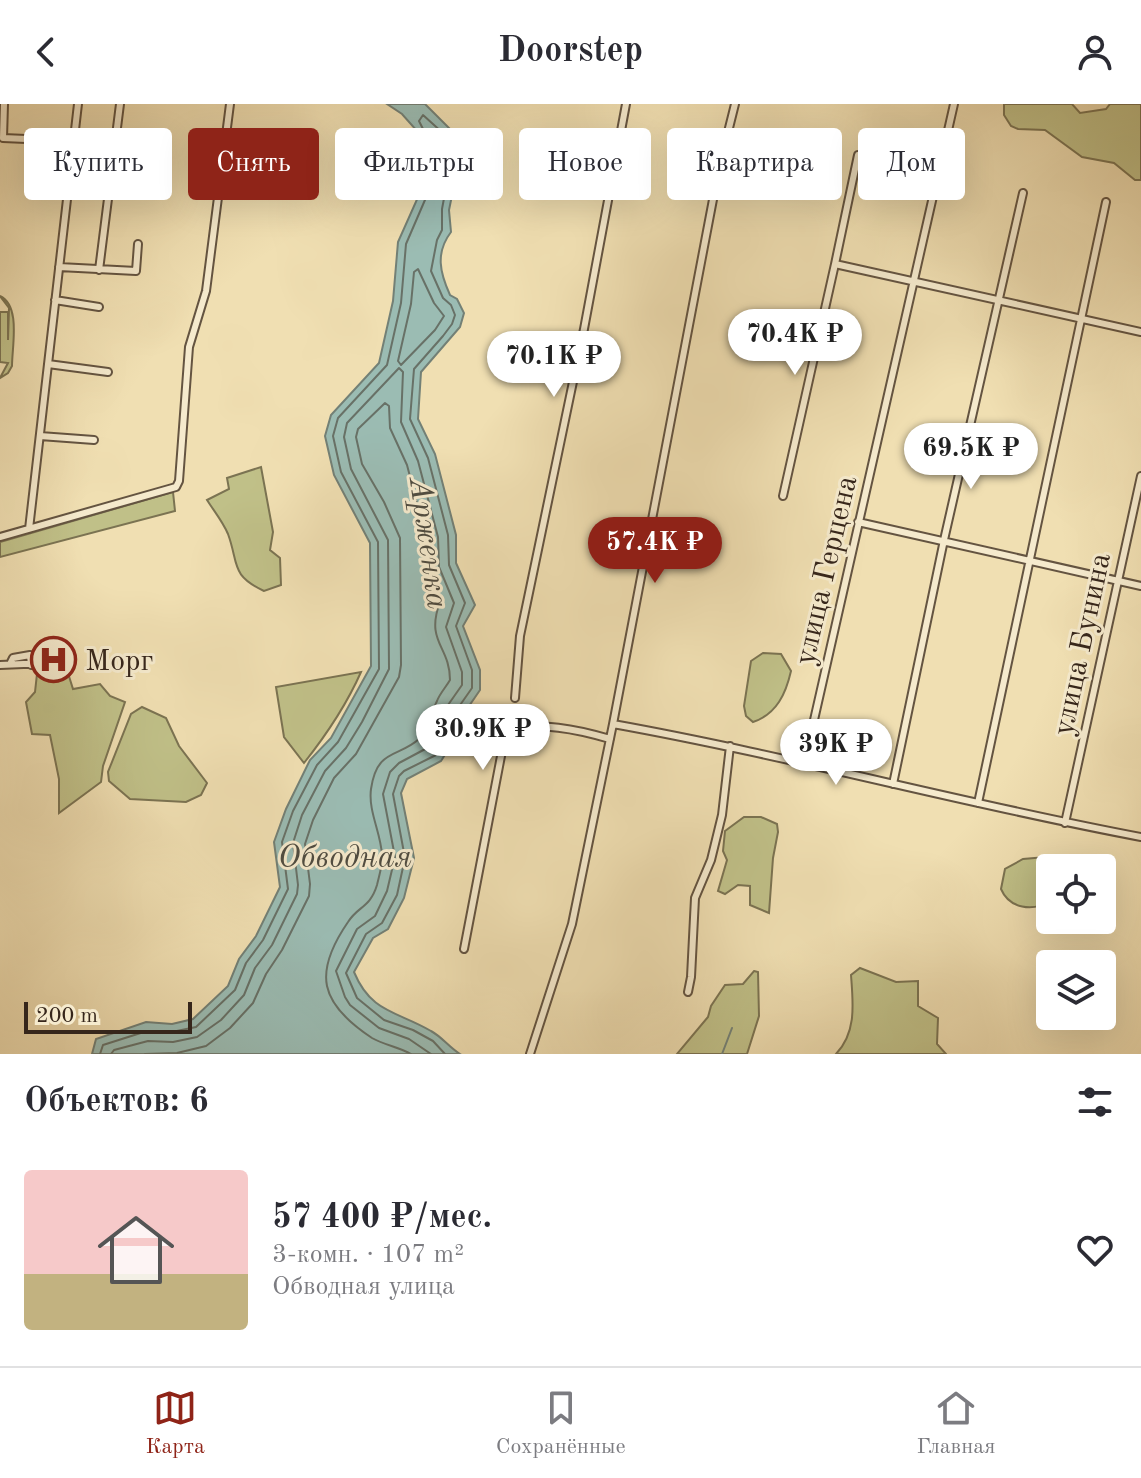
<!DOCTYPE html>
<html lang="ru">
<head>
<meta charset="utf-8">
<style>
  :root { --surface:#fff; --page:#f2f2f3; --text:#2b2b33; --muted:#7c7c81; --line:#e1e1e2; --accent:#8f2418 }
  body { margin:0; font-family:"Old Standard TT",serif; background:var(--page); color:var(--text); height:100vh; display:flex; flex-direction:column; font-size:30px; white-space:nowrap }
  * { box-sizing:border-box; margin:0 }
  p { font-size:26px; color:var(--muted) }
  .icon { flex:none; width:44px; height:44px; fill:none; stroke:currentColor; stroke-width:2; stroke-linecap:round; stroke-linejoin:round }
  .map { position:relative; height:950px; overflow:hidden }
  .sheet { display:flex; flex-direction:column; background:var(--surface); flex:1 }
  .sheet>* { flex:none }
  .banner { position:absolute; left:24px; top:24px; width:1094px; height:72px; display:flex; gap:16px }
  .controls { position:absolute; left:1036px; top:750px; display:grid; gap:16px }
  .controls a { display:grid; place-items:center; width:80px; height:80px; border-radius:8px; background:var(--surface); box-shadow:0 8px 32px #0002; font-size:40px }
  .scale { position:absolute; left:24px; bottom:20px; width:168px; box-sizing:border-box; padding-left:8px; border:4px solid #36261b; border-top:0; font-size:22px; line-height:28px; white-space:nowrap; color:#36261b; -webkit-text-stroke:6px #f5eacd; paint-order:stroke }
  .price { position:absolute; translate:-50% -68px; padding:0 18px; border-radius:28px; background:#fff; color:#222; font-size:26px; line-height:52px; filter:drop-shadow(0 2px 4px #0008) }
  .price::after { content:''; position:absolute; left:50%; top:48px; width:24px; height:18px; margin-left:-12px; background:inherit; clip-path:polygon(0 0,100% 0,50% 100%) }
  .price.current { background:var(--accent); color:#fff }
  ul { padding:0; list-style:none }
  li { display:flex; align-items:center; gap:24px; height:200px; padding:0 24px }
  li span { display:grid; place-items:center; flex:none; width:224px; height:160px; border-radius:8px; color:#555 }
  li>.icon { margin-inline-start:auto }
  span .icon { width:96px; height:96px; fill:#fffc; stroke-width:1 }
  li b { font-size:34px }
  h2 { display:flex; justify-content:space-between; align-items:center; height:96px; padding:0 24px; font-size:34px }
  .chip { padding:0 28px; border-radius:8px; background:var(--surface); box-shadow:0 8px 32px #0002; font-size:28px; line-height:72px }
  .chip.current { background:var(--accent); color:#fff }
  header { display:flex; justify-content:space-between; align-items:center; height:104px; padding:0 24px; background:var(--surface); font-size:36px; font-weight:600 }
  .dock { display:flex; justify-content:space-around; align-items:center; height:112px; border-top:2px solid var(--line); background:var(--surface); font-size:22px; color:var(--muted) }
  .dock a { display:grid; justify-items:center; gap:4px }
  .dock .current { color:var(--accent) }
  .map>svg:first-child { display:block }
  .green { fill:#c0c088; stroke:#7b7352; stroke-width:2 }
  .water { fill:#9bbcb3; stroke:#738076; stroke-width:2 }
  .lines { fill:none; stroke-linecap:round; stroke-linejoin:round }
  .shore { stroke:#687167; stroke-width:2 }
  .stream { stroke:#738076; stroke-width:2 }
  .street-casing { stroke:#645441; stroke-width:10 }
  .street { stroke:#f5eacd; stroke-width:6 }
  .labels { text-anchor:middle; stroke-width:6; stroke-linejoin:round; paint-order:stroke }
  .street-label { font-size:30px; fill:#36261b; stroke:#f5eacd }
  .poi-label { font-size:30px; fill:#36261b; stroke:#f5eacd; text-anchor:start }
  .water-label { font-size:32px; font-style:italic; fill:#4f4c41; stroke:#f5eacd }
</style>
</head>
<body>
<header><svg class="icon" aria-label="back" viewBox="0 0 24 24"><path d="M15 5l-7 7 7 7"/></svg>Doorstep<svg class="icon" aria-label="person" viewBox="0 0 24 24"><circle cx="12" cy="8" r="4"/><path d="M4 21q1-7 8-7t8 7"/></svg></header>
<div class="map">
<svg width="1141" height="950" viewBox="0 0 1141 950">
  <rect width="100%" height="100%" fill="#f0dfb2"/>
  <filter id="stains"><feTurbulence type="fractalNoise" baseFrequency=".0025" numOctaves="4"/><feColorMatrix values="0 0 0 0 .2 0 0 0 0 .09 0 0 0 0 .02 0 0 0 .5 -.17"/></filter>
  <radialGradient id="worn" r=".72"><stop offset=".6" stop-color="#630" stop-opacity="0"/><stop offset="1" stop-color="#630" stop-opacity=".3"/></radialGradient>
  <path class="green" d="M1004,0H1072L1080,9L1106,5L1110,0H1141V76H1135L1114,59L1082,53L1045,26L1018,25L1011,22L1004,11Z
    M0,192C21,202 12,242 12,262L8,269L0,274L8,259L0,258V208H8V236L9,204Z
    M261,363L273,428L270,446L280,454L281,481L264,487C230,471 239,460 228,430C223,418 214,407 207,396L229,385L227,374Z
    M173,388L175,407L0,453V438Z
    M763,549L781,550L791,567C786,589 777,610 753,618L746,612L744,602L751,557Z
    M67,566L73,585L100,580L110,592L125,598L103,662L101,678L59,709V675L50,631L32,630L26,598L35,588L37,570Z
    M361,568C346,602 327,630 304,659L284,633L276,583Z
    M142,603L166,614L179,642L207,679L201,691L186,698L130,695L109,677L108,668L131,610Z
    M744,713H761L777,720L778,728L773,754L769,809L750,801V782L738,781L725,790L718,787L727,756L723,747L725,727Z
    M1046,753L1053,756L1059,764H1050V796C1033,809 1009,804 1001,785L1005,765L1023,755Z
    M860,864L896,878L918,877V902L938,914L937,940L946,950H836C857,928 853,899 851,871Z
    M754,867L758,868L759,912L747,950H677L708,913L711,902L725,881L743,880Z"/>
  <path class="water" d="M387,0H425L451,26L459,57L449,106L451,128C435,149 440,169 450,191L457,195L464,209L460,223L421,268L418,315L435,350L456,431V459L475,501L463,522L480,566V586L465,608L456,633L441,657L407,675L401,689L414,754L404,794L388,825L373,834L354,868C371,909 397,907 431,927C442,933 449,943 460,950H92L96,935L146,918L172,920L193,915L228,882L239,855L256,832L280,783L274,738L286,705L310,656L331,634L371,562L370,439L334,371L325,332L331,311L379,259L393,197L398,138L423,82L424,45L418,28L402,10Z"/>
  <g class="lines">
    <path class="shore" d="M418,165L434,199L444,212L435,226L401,261L398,257L411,200L414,168Z
      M100,950L103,941L147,927L172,928L196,923L235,886L246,859L263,836L288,785L282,738L293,707L317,661L338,638L379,565L378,438L341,368L333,332L338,314L387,261L401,199L406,140L431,82L432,43L419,17L423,11L444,30L451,57L442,105V126L437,136L431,167L443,194L451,201L455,211L452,220L443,232L414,265L410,315L428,354L448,431L449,461L465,499L456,522L472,566V584L458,604L449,630L436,651L404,667L399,672L393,690L405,754L397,791L382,819L366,830L346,869L357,894L384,916L413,926L433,937L445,950
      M111,950L114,946L148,937L173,938L197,933L221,916L244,891L255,864L272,841L297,790L298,781L293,739L302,711L325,667L346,644L362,618L389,565L388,436L351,365L344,333L347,319L399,264L403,268L401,318L418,357L438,433L439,463L454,499L446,523L462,568V581L448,601L440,626L429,643L399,659L390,668L383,690L395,753L387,787L375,812L357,825L336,867L345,893L350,901L379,924L409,935L431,950
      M145,950L177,949L206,942L230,924L253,899L266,870L282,846L309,792L310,780L305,740L313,716L334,674L356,650L399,573L401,561L400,434L384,398L362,360L356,333L358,325L385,299L389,302L390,324L407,361L426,434L427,466L440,498C425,538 450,542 450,576C446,583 440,589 437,597C431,609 430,626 419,635C398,654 377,644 371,685C368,707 381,729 382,751C383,760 379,772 377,781C370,804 358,802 348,818C313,869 319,899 372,934C384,941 399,943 411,950"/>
    <path class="stream" d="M722,950L732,924"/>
    <defs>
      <path id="street" d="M4,0L3,34L73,37
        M858,51L835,160L1141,228
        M59,163L136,167L138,140
        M99,166L120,0
        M55,196L99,203
        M48,260L108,268
        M40,332L94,336
        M783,392L835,160
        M858,418L1141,482
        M29,425L78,0
        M0,433L176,383L179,377L189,243L206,187L230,0
        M10,560L13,554L30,551L31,561
        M0,561L47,559
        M515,594L520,532L584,225L626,0
        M613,620C791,652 964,700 1141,733
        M804,660L954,0
        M893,680L944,436L1023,89
        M978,699L1106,98
        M1065,719L1141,372
        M464,845L506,626C541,618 576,625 610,635
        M688,888L691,873L695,794L711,756L722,711L730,642
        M530,950L572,820L613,620L719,64L735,0"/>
    </defs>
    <use href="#street" class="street-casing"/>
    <use href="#street" class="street"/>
  </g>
  <defs>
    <symbol id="hospital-ring" viewBox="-11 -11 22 22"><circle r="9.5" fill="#f5eacd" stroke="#8f2418" stroke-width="1.5"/><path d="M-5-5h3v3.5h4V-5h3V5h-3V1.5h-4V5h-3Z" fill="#8f2418"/></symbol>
  </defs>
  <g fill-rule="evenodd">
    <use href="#hospital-ring" x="28" y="530" width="51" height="51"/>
  </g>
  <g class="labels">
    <g class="street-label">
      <text transform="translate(825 466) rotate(-77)" y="10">улица Герцена</text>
      <text transform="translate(1081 540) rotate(-78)" y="10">улица Бунина</text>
    </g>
    <g class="poi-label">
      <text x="85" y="566">Морг</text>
    </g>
    <g class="water-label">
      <text transform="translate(430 439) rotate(82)" y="11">Арженка</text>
      <text x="345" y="763">Обводная</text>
    </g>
  </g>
  <rect width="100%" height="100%" filter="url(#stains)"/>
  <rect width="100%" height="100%" fill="url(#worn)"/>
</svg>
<div class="controls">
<a><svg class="icon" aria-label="locate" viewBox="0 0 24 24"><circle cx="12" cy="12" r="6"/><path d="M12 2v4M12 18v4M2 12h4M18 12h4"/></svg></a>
<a><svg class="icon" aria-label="layers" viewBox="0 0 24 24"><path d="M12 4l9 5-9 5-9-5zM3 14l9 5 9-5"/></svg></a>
</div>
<div class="scale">200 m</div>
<b class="price" style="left:795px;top:273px">70.4K ₽</b>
<b class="price" style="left:554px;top:295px">70.1K ₽</b>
<b class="price" style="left:971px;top:387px">69.5K ₽</b>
<b class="price current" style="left:655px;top:481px">57.4K ₽</b>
<b class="price" style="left:483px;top:668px">30.9K ₽</b>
<b class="price" style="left:836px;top:683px">39K ₽</b>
<div class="banner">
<a class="chip">Купить</a>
<a class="chip current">Снять</a>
<a class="chip">Фильтры</a>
<a class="chip">Новое</a>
<a class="chip">Квартира</a>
<a class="chip">Дом</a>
</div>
</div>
<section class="sheet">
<h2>Объектов: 6<svg class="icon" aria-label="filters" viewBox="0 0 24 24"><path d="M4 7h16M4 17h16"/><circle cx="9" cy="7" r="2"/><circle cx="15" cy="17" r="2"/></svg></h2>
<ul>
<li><span style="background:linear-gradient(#f6c9c9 65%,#c2b280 0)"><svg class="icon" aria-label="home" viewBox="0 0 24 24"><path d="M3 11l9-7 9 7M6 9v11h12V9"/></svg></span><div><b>57 400 ₽/мес.</b><p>3-комн. · 107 m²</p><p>Обводная улица</p></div><svg class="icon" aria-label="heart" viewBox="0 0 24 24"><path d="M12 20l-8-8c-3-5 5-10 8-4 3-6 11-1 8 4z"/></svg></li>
</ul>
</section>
<nav class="dock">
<a class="current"><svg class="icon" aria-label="map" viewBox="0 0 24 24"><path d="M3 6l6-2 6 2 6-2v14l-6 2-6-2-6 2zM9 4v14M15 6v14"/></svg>Карта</a>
<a><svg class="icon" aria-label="saved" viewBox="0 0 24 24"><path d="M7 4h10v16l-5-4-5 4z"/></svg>Сохранённые</a>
<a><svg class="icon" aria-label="home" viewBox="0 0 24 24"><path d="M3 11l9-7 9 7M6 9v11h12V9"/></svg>Главная</a>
</nav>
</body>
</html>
